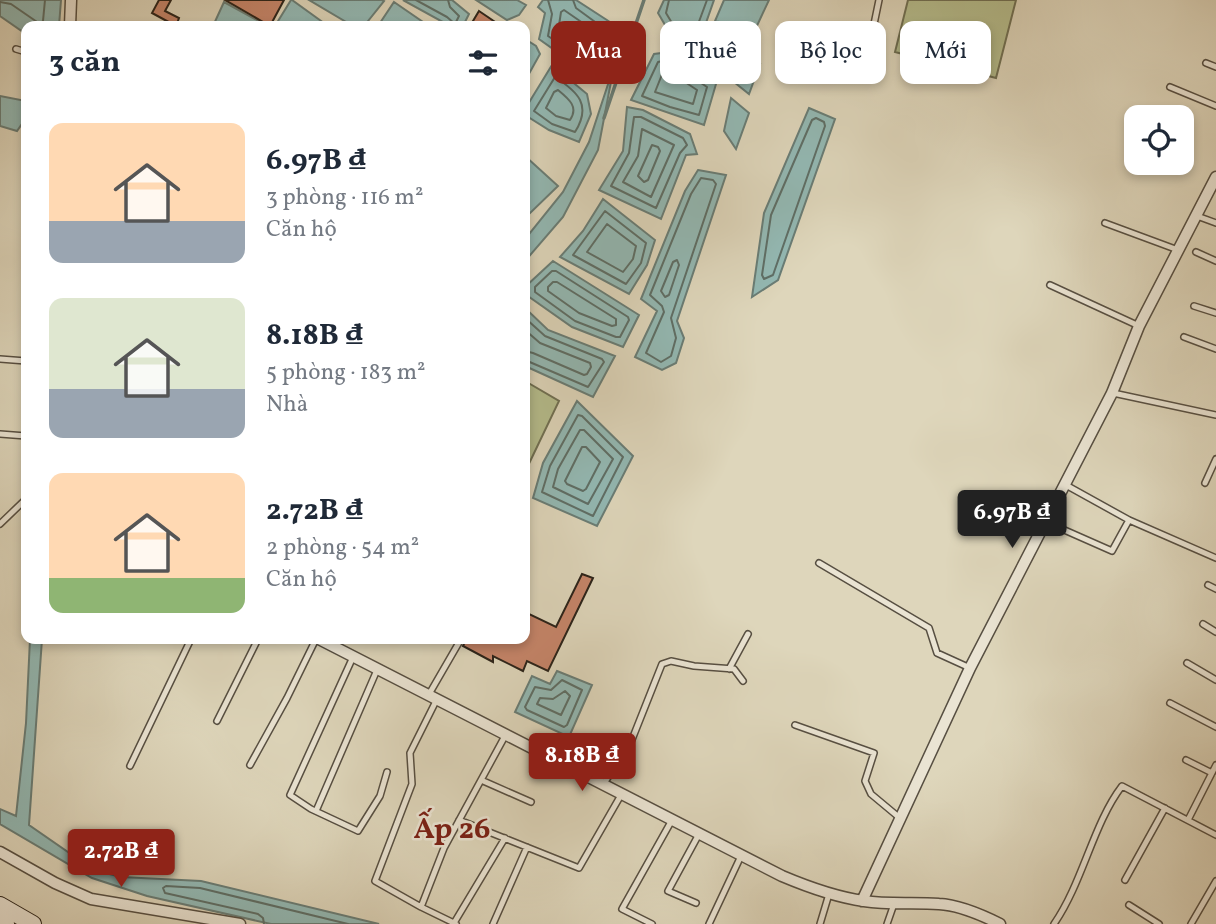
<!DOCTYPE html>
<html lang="vi">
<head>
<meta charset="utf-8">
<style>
  :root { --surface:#fff; --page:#f6f6f7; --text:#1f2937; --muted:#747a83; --accent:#8f2418 }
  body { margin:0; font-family:Vollkorn,serif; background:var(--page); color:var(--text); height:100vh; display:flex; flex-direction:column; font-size:26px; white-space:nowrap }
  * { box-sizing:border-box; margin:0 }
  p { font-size:23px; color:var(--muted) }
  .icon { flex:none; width:38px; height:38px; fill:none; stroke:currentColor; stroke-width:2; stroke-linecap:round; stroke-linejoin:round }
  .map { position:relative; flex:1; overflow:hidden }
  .details { position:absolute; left:21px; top:21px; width:509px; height:623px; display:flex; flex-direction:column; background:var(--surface); border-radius:14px; box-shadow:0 4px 10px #0003 }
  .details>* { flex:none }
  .guide { position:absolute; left:551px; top:21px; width:558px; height:63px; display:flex; gap:14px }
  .tools { position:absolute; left:1124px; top:105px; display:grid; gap:14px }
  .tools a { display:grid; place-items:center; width:70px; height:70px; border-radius:14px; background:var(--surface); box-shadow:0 4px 10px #0003; font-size:35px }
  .price { position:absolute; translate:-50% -60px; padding:0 16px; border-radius:7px; background:var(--accent); color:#fff; font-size:23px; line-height:46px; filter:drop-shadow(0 2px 4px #0008) }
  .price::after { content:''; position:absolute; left:50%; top:42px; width:21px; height:16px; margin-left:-10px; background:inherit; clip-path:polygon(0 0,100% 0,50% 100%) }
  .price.current { background:#222; color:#fff }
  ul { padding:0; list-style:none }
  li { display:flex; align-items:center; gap:21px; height:175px; padding:0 28px }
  li span { display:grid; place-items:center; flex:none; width:196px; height:140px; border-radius:14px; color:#555 }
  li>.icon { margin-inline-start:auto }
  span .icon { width:84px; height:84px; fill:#fffc; stroke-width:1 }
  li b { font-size:30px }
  h2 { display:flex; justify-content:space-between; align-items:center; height:84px; padding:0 28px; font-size:30px }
  .pill { padding:0 24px; border-radius:14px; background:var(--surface); box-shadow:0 4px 10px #0003; font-size:24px; line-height:63px }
  .pill.current { background:var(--accent); color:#fff }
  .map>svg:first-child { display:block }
  .green { fill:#b5bd8d; stroke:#707053; stroke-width:2 }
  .water { fill:#93b9b4; stroke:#697d76; stroke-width:2 }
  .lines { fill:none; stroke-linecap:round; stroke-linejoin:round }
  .shore { stroke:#5e6e66; stroke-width:2 }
  .stream { stroke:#697d76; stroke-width:3.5 }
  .building { fill:#c6856a; stroke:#2a2219; stroke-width:2 }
  .lane-casing { stroke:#574f42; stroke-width:8 }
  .street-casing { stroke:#574f42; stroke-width:13 }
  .secondary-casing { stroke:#2a2219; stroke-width:18 }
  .lane { stroke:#eae4d3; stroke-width:5 }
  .street { stroke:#eae4d3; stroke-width:10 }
  .secondary { stroke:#eae4d3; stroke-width:16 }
  .labels { text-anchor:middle; stroke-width:5; stroke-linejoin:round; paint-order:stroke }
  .neighbourhood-label { font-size:30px; font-weight:bold; fill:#7a1f14; stroke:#eae4d3 }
</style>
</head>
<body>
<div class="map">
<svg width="1216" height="924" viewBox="0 0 1216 924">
  <rect width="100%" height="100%" fill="#ded6bb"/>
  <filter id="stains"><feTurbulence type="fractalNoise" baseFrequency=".00286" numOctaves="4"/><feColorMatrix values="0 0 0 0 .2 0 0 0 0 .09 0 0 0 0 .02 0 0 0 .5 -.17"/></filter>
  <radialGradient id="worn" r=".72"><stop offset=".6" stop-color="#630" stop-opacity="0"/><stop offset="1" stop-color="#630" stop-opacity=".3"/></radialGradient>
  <path class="green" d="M908,0H1016L996,78L895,52Z
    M525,381L559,401L525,472Z"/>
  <path class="water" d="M0,0H61L59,26H26V34L0,16Z
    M291,0H292L328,26H275Z
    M309,0H382L384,1L364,26H353Z
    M403,0H452L469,14L463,26H450Z
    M476,0H517L526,5L519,15L507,20Z
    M543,0H576L613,24L584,71L539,39L545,13L538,7Z
    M664,0H714L701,37L668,30L658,13Z
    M724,0H769L755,30L715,21Z
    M224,2L266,25L213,26Z
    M394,2L423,22L420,26H378Z
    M525,39L536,46L540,54L525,81Z
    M669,52L716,84L704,125L631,100L654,54Z
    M730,55L760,64L749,94L734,82Z
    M552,65L587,94L591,114L579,142L549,130L525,115V109Z
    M614,66L598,150L563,217L525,261V239L563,192L589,142Z
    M0,96L26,101V118L17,131L0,126Z
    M731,98L749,113L736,149L724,131Z
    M627,107L643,110L690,134L697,154L686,155L661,219L599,190L623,151Z
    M809,108L835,119L778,280L752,297L764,213Z
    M525,156L558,186L525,218Z
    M698,170L726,175L677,321L684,338L676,363L662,370L635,357L657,311L641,299L685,191Z
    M603,199L655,240L647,265L629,294L560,257L583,231Z
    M553,261L639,315L623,347L572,327L525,294V287Z
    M525,308L548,330L615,356L593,397L525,366Z
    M577,401L633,456L597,526L533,498L543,463Z
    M30,639H42L29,825L94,870L121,877L201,881L379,924H271L147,896L92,878L0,824V809L16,816L26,723Z
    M557,671L592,685L569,737L515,712L532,676L550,684Z"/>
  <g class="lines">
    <path class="shore" d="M416,0L447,17L455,24L459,16L450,7L448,0
      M548,0L552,14L548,36L582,59L602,27L576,8L573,0
      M669,0L666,13L672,23L694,29L697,27L707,0
      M0,2L11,4L40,24L43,21L45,0
      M564,10L590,28L580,47L558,32L561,12Z
      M667,60L707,87L699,115L670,107L642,96L658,62Z
      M667,70L697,90L693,104L655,92L663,72Z
      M555,77C578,92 592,105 575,132L552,124L534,111Z
      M558,90C569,99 579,107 570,120L556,116L546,108L554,92Z
      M634,117H641L683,138L687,145L680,153L656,208L611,186L629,153Z
      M816,118L824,122L825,126L773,275L764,279L762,275L771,215L812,120Z
      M642,129L674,145L651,197L623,182L638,156Z
      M652,145L658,147L660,151L648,180L644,182L638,176Z
      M701,178L713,180L716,184L671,318L676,338L671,356L661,362L646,353L664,312L662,306L650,295L691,194Z
      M605,211L646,243L641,263L626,284L573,255Z
      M607,224L636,246L633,259L623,272L587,252Z
      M677,260L679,265L669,295L665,297L661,291L673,262Z
      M552,271H556L628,317L629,320L620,337H616L575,321L535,292V287Z
      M553,282H557L616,319V325L612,326L579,313L548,291V287Z
      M525,318L545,336L602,359L604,362L588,387L525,360
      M525,330L540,343L590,363L591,367L587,374L584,375L533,353L525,351
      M578,415L582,416L623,457L593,516L542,492L550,466Z
      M580,430H584L613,459L588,504L553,487L558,469Z
      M582,447H586L600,462L586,489L583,491L567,484L565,481Z
      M562,680L582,690L567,725L564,727L527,710L525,707L535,687L551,690Z
      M565,691L570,696L561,715L537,704L540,698L553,699Z
      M264,924L263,918L258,914L165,893L163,888L166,886L200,888L348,924"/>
    <path class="stream" d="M604,118L644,0"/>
  </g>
  <path class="building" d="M159,0H171L165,11L179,18L176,26L152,13Z
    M225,0H284L270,26Z
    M479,11L501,26H470Z
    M582,574L593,578L548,671L527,661L523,671L493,656V662L463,646L466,639H525V612L556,627Z"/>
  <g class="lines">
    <defs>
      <path id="lane" d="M16,49L26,52
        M867,58L879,0
        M1206,63L1216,67
        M1170,87L1216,106
        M1197,216L1216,223
        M1105,223L1178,250
        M1196,252L1216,261
        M1050,285L1139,326
        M1194,306L1216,313
        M1184,337L1216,349
        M0,359L26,361
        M1113,393L1216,415
        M0,434L26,436
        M1205,483L1216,459
        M1064,484L1129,520L1216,558
        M1044,521L1112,551L1129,520
        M0,524L26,499
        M819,563L929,628L937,653L970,668
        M1208,585L1216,589
        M1203,624L1216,632
        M353,657L290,795L311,809L358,831L380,796L387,772
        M1187,663L1216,680
        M729,669L748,634
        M428,696L461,639
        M436,701L410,753L412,784L375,881L421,907L456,924
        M1170,703L1216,727
        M217,721L258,639
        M795,725L874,753L865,781L871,794L901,819
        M1186,760L1212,773
        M250,765L287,698L316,639
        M130,766L191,639
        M481,780L531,802
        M603,785L631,742L662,664L671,661L694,666L734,669L743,681
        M316,811L377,670
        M459,820L579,868L621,795
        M1188,820L1216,765
        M1125,880L1165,808
        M696,903L668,891L699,834
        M1129,905L1159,924
        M421,907L444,848L505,736
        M454,923L505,838
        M493,924L527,847
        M652,924L622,909L672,820
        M709,924L741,856
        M820,924L829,894
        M887,924L894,904
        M1054,924C1083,882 1093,824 1122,786L1216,835
        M1191,924L1216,881"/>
      <path id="street" d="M70,26L71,0
        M319,639L782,876C808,887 835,897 864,901C889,905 914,902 939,904C960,905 982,915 1000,924
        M0,852L55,883L91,899L240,924
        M862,901L970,668L1112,393L1139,326L1216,177"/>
      <path id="secondary" d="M0,905L33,924
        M0,921L6,924"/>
    </defs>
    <use href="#lane" class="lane-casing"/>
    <use href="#street" class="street-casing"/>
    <use href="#secondary" class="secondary-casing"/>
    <use href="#lane" class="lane"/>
    <use href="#street" class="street"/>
    <use href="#secondary" class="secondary"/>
  </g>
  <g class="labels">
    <g class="neighbourhood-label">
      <text x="452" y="838">Ấp 26</text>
    </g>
  </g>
  <rect width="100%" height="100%" filter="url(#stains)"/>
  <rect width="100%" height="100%" fill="url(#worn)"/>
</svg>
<div class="tools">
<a><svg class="icon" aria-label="locate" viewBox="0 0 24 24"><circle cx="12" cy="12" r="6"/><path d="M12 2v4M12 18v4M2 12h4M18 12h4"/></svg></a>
</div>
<b class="price current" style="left:1012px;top:550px">6.97B ₫</b>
<b class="price" style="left:582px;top:793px">8.18B ₫</b>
<b class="price" style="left:121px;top:889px">2.72B ₫</b>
<div class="guide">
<a class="pill current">Mua</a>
<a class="pill">Thuê</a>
<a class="pill">Bộ lọc</a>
<a class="pill">Mới</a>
</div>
<section class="details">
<h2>3 căn<svg class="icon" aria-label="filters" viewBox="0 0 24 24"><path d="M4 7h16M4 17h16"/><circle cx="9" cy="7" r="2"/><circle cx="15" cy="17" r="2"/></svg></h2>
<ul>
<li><span style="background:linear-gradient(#ffd9b3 70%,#9aa5b1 0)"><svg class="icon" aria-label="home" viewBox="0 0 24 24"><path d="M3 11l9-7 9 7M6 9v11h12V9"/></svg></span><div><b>6.97B ₫</b><p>3 phòng · 116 m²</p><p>Căn hộ</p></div></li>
<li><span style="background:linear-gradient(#dfe7d0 65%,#9aa5b1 0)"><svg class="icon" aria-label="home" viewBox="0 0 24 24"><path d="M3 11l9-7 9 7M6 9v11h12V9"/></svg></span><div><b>8.18B ₫</b><p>5 phòng · 183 m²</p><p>Nhà</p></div></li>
<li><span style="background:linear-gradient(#ffd9b3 75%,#8fb573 0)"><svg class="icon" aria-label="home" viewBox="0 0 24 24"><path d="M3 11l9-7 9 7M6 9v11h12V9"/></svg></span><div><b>2.72B ₫</b><p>2 phòng · 54 m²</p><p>Căn hộ</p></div></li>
</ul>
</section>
</div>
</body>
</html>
